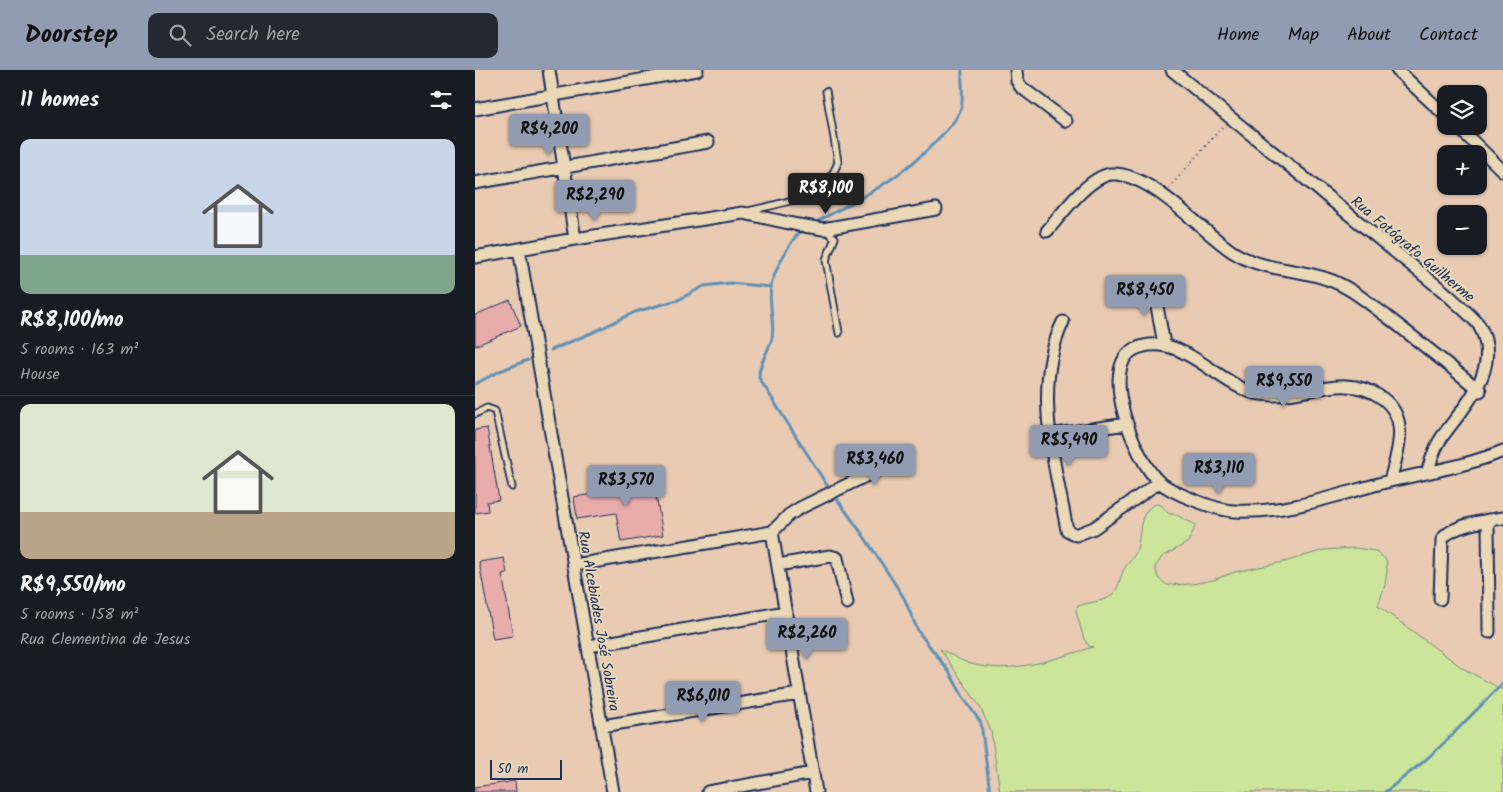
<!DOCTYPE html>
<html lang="en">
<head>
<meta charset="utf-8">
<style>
  :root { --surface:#171b24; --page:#242831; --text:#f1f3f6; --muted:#9ea1a6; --line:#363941; --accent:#919bb2 }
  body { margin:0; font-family:Kalam,sans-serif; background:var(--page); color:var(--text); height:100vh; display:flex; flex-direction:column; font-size:19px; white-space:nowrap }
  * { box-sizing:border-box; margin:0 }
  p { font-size:16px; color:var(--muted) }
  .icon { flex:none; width:28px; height:28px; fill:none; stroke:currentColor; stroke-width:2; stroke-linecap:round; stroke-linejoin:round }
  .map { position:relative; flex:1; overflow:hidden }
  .side { display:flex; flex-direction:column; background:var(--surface); width:475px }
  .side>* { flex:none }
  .controls { position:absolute; left:962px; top:15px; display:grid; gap:10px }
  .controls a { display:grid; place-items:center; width:50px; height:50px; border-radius:10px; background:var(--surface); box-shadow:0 1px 4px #0004; font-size:25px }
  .scale { position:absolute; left:15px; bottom:12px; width:72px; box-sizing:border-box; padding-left:5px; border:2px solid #1b2f5e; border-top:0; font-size:14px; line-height:18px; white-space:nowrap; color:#1b2f5e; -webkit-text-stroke:4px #ead8b6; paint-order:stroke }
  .price { position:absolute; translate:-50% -42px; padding:0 11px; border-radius:5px; background:var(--accent); color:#111; font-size:16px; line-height:32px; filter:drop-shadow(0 1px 2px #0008) }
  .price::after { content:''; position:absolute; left:50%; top:30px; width:15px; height:11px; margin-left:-8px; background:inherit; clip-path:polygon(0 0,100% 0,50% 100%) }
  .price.on { background:#222; color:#fff }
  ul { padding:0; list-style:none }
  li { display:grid; align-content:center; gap:10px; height:265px; padding:0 20px }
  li+li { border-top:1px solid var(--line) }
  li span { display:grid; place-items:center; height:155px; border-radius:10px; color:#555 }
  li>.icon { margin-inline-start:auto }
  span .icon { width:90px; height:90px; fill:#fffc; stroke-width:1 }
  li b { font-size:21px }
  h2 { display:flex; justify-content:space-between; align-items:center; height:60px; padding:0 20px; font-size:21px }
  header { display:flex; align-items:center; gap:30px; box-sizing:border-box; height:70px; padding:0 25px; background:var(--accent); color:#111 }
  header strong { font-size:24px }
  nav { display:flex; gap:28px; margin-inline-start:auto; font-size:18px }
  .search { width:350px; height:45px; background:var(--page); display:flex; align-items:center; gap:12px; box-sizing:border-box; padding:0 18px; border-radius:10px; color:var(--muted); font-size:19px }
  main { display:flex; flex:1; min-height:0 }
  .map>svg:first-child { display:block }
  .green { fill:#cde59a; stroke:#748a7c }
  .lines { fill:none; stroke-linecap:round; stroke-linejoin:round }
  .stream { stroke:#6191b6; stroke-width:3 }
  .building { fill:#e8adab; stroke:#1b2f5e }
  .lane-casing { stroke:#1b2f5e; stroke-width:9 }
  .street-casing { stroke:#1b2f5e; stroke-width:15 }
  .path { stroke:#1b2f5e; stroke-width:2; stroke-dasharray:1 4; stroke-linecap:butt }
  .lane { stroke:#ead8b6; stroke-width:5.5 }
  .street { stroke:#ead8b6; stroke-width:11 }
  .labels { text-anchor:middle; stroke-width:4; stroke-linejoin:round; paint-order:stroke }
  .street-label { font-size:15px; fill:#1b2f5e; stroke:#ead8b6 }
</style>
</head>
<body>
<header>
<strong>Doorstep</strong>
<div class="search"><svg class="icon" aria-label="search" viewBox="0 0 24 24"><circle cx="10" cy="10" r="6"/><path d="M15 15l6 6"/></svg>Search here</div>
<nav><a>Home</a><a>Map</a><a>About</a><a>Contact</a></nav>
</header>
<main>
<section class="side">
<h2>11 homes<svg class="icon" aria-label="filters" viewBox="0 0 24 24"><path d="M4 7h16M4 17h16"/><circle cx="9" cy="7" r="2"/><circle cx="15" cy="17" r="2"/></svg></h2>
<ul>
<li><span style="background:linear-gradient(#c9d6e8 75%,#7fa58c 0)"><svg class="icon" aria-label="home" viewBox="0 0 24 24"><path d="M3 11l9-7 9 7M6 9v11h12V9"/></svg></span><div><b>R$8,100/mo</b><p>5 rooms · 163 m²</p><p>House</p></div></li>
<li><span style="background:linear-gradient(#dfe7d0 70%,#b9a48a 0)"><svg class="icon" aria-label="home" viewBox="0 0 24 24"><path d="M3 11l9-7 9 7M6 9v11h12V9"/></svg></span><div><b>R$9,550/mo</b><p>5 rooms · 158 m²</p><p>Rua Clementina de Jesus</p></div></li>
</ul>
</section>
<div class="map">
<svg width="1028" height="722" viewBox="0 0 1028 722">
  <rect width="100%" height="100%" fill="#e9cbb3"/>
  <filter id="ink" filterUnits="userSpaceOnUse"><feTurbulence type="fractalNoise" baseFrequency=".02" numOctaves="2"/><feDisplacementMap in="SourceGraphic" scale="10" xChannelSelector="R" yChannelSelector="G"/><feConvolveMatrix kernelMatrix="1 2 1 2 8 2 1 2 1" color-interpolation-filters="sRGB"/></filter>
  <g filter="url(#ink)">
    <path class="green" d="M680,434L686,435L694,444H699L721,455L713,472L687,487L680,497L683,508L692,515L717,514L738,510L760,502L809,492L849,480L880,478L901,481L911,490L912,501L910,515L903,536L989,599L1028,620V722H525L516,661L504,635L465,579C475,584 486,591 496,594C537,605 579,589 618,577L614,576L609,569L601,541L603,536C613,532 633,532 639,523C644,517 645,508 648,501C652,493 660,487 662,479C667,462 662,444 680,434Z"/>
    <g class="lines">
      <path class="stream" d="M343,151C389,127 428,107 463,69C472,60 482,50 486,38C489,27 486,12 487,0
        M325,162C315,171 298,203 296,217C293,234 300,251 297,268C294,281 283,294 284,308L355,420
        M76,280L121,261L160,242L203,230L229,216L255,213L296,217
        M0,314L25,301L53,290
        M359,425L388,465L413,503L429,528L443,561L475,603L488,627L506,653L515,722
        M910,722L947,693L969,673L1028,613"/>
    </g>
    <path class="building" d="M35,230L46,256L0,276V245Z
      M12,358L24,430L12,432L13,441L0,443V360Z
      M177,403L188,465L146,472L141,443L102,449L99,427L136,421L134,411Z
      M29,488L32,503L27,504L38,566L18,569L4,492Z
      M40,711L41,722H0V717Z"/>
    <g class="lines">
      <defs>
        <path id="lane" d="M273,141C305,133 351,129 363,92L351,21
          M350,160L360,168L351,190L364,263
          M0,344L12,338L20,341L37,417"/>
        <path id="street" d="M74,0L100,169
          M541,0L542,11L546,17L591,51
          M697,0L973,225C983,235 995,244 1004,255C1028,298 990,335 967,367C959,378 956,391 952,403
          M922,0L971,46
          M0,39L222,0
          M982,56L1028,101
          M0,113L233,72
          M572,161C586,145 613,107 636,104C675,101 727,162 758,182C787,201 821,198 852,209C874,216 892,232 910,245C942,270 974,295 1005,321
          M44,179L138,722
          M0,187L100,169L268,143L323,155L348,159L461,139
          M678,215L689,274
          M588,252C557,317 580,393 592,460L601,465L619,458L684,412
          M575,365L652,354
          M915,411C922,383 936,349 907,328C865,297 820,337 773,321C738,308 701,260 660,279C622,297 661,390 683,411C697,423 740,440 759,441C813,444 863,424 915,411C953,402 992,396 1028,381
          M1013,450L1014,562
          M297,462L341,722
          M100,495L297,462L314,445L325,438L425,389
          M303,495L355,486L362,488L372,533
          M965,529L967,470C974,456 1012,450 1028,448
          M114,576L311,542
          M127,656L324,624
          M233,722L338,703"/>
      </defs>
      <use href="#lane" class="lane-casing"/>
      <use href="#street" class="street-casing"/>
      <path class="path" d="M694,118L748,56"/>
      <use href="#lane" class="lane"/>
      <use href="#street" class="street"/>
    </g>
  </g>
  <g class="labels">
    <g class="street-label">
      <text transform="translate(938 179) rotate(40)" y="5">Rua Fotógrafo Guilherme</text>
      <text transform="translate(124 551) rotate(80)" y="5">Rua Alcebiades José Sobreira</text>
    </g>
  </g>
</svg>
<div class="controls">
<a><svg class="icon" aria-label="layers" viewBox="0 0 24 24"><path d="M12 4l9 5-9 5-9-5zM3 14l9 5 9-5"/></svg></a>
<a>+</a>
<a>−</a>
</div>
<div class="scale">50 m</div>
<b class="price" style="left:74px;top:86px">R$4,200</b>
<b class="price on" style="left:351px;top:145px">R$8,100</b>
<b class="price" style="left:120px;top:152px">R$2,290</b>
<b class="price" style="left:670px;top:247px">R$8,450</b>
<b class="price" style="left:809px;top:338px">R$9,550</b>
<b class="price" style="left:594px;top:397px">R$5,490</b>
<b class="price" style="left:400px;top:416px">R$3,460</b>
<b class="price" style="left:744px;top:425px">R$3,110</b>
<b class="price" style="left:151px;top:437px">R$3,570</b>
<b class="price" style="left:332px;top:590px">R$2,260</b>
<b class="price" style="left:228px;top:653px">R$6,010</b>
</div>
</main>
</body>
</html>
